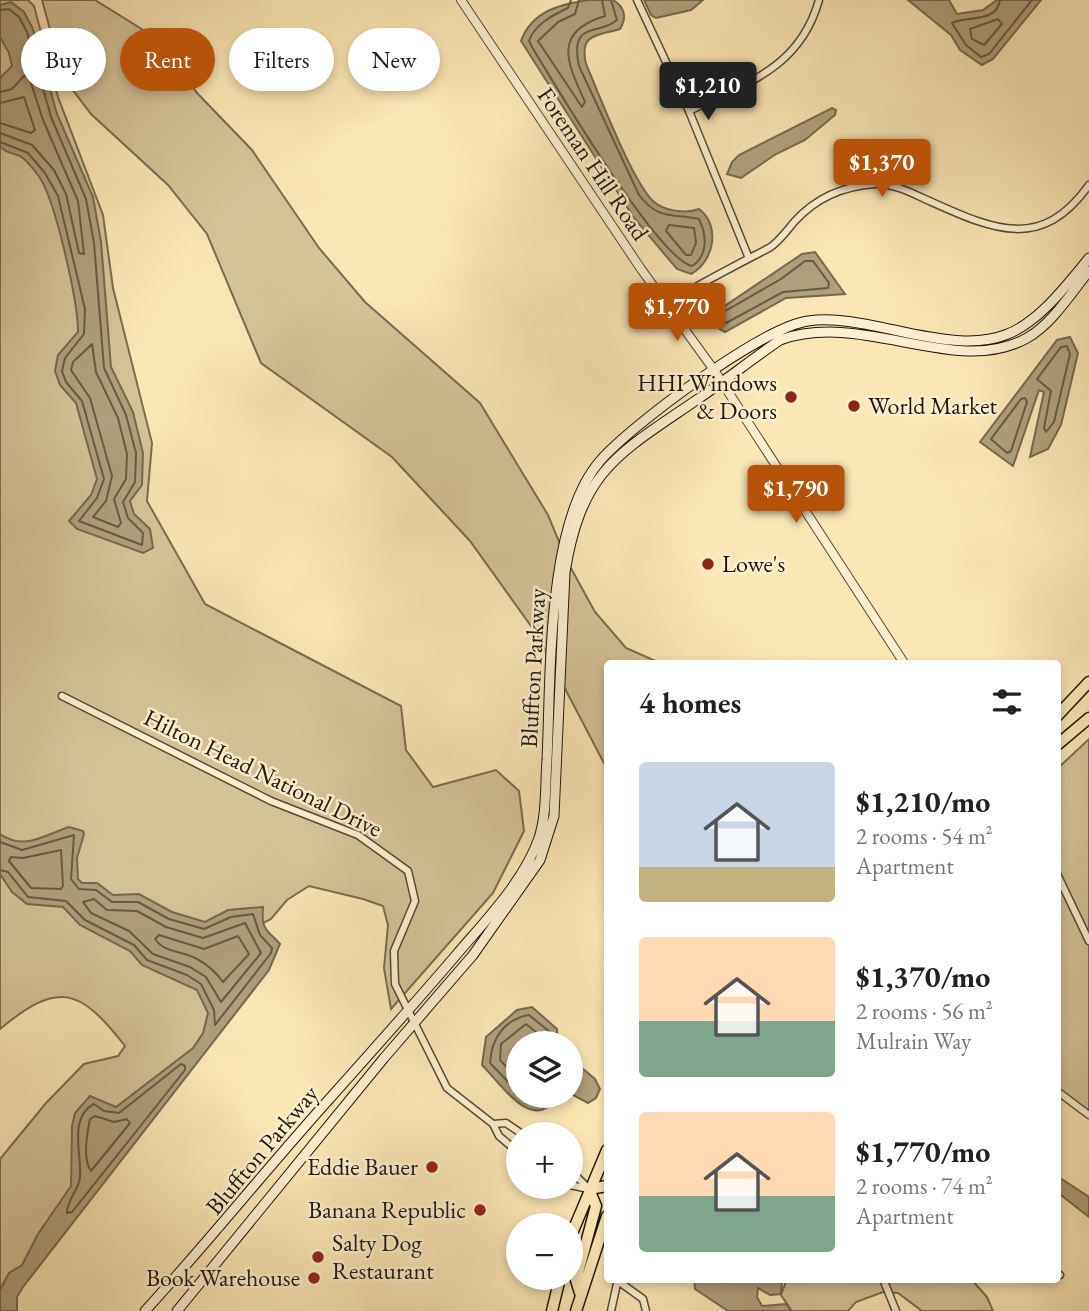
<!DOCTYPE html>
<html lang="en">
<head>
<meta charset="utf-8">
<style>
  :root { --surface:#fff; --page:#f6f6f6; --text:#202124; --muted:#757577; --accent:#b45309 }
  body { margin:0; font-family:"EB Garamond",serif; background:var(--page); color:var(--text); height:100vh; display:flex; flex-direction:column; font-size:26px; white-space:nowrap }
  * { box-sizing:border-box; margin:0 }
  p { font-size:23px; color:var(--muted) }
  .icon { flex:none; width:38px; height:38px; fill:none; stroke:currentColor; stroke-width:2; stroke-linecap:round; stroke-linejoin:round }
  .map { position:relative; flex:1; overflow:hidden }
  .sheet { position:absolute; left:604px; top:660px; width:457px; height:623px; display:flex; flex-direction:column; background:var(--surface); border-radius:7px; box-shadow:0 4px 10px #0003 }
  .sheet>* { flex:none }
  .banner { position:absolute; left:21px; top:28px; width:478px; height:63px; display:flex; gap:14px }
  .fabs { position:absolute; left:506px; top:1031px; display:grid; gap:14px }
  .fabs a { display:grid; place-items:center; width:77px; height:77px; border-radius:50%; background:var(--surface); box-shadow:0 4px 10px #0003; font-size:35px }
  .price { position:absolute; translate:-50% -60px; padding:0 16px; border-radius:7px; background:var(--accent); color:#fff; font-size:23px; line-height:46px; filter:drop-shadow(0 2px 4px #0008) }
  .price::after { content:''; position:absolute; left:50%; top:42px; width:21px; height:16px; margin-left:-10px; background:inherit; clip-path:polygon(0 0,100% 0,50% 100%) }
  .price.selected { background:#222; color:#fff }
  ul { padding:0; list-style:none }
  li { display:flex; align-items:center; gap:21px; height:175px; padding:0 35px }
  li span { display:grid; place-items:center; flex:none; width:196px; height:140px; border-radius:7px; color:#555 }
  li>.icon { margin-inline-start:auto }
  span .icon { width:84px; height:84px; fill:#fffc; stroke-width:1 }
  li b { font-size:30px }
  h2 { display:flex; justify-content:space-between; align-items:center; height:84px; padding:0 35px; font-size:30px }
  .chip { padding:0 24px; border-radius:32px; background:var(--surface); box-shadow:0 4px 10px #0003; font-size:24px; line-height:63px }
  .chip.selected { background:var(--accent); color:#fff }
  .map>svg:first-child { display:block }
  .green { fill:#d5c398; stroke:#7a6c52; stroke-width:2 }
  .water { fill:#b09f7c; stroke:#76684f; stroke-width:2 }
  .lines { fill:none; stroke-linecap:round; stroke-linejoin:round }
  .shore { stroke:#675a44; stroke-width:2 }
  .minor-casing { stroke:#554a36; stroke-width:9 }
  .tertiary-casing { stroke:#554a36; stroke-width:10 }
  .secondary-casing { stroke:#1e160c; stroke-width:11 }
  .trunk-casing { stroke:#1e160c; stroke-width:13 }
  .minor { stroke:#fcefcf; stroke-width:6 }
  .tertiary { stroke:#fcefcf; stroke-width:8 }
  .secondary { stroke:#fcefcf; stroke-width:9 }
  .trunk { stroke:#fbe6b5; stroke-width:10 }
  .poi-dot { fill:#8f2418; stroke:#fcefcf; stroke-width:2.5 }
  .labels { text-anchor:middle; stroke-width:5; stroke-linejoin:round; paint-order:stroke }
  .street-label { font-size:24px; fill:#1e160c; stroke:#fcefcf }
  .poi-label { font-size:24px; fill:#1e160c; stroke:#fcefcf; text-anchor:end }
</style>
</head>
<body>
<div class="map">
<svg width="1089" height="1311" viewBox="0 0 1089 1311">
  <rect width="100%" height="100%" fill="#fbe6b5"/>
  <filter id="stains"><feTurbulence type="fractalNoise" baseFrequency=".00286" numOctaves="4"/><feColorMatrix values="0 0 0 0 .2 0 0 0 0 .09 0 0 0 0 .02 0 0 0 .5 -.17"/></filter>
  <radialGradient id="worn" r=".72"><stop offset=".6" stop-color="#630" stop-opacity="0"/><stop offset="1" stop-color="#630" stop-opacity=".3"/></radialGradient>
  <path class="green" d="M0,0H28L34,6L58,97L103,215L113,288L152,443L147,501L205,604L401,706L406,750L433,787L496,770L519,791L524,831L493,893L391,1009L384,968L388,925L383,906L363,899L309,886L287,900L271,919L242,934L133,917L0,841Z
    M42,0H95L148,33L198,94L252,150L319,248L365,302L480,403L548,515L567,561L595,612L626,648L660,663H607V769L536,633L470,541L392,457L261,363L207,234L168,185L91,114L63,77Z
    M1089,739V1112L1057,1089V769Z
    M0,853L127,932L223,1011L5,1311H0V1159L46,1103L84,1064L118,1056L125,1046C79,987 58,981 0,1029Z
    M787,1279H971L987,1297L993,1311H922L898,1293L883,1292L856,1302L848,1311H792L781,1295Z"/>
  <path class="water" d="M589,0H613C625,7 627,18 620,29C597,36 579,33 586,64C599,94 632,181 653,201C663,211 686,214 699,209C721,225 714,262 691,274L677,269L634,218L521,41C532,11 560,4 589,0Z
    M644,0H703L691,10L656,18L651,15Z
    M908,0H949L957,14L983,10L997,0H1041L993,59L982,65L960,50L951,35Z
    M11,2L24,12L33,29L57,114L93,197L101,242L111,367L133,412L143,453L142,485L130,501L134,514L150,529L153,548L143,553L77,529L69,521L91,495L97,479L76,403L60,385L55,371L58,355L78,332C78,302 55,197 38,175C34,170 28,162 23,158C15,152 7,155 0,146V78L12,66L9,53L0,37V5Z
    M832,108L836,110L835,115L805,140L776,154L741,178L727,174L732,162L739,155Z
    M815,252L845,294L786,298L725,332L713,325L708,310L726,305L802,254Z
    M1070,337L1078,353L1061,425L1048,449L1030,457L1044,392L1039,390L1013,466L980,442L1057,340Z
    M69,827L83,831L84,834L77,858L78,879L82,883H97L113,895L139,894L172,912L205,922L228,910L263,907C261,932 268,930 280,944L269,970L23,1287L17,1297V1311H0V1290L9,1273L22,1265L38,1234L71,1186L72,1126L75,1113L90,1096L116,1107L193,1048L203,1033L208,1013L197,990L142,965L130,951L80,925L63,907L27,904L12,892L0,874V834C25,851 44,835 69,827Z
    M532,1007L557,1029L558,1043H518V1096H557C534,1135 502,1085 482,1065L486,1037L517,1010Z
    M571,1059L595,1079L600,1089L596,1098L588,1103L571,1094Z
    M1057,1176L1089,1197V1217L1057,1192Z
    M694,1279H782L781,1294L770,1295L758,1288L757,1297L762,1306L786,1304L791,1311H728L695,1289Z"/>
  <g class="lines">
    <path class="shore" d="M571,0L568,8C553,15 535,24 529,41L532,47C555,85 657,258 692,266C708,256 707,235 699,219C672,213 659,221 639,195L579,66C569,20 599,36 617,20L611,0
      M579,0L575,14L558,22L538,41L582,107L585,102C567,62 552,32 605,16L602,0
      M1000,0C997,23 966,16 952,23L966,45L981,57L989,54L1032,0
      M0,10L9,9L19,17L27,32L51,117L86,199L94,243L104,368L126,415L136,453L135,482L123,502L128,518L143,533L142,545L79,521L97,498L104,479L82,401L66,382L62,371L65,358L84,334L85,309L58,196L45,173L28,153L0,142
      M998,19L1002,24L984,45L972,39L970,29Z
      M0,92L12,89L24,76L29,77L43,120L78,201L84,254L79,253L66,194L54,170L32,145L0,133
      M0,103L24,97L35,130L31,133L0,123
      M669,225L694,228L696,243L691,255H686L666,231Z
      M805,261H813L829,283L828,288L783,292L726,323L719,320L720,314L781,279Z
      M92,344L96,372L118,418L127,454L126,479L114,499L121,523L118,527L93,517L106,501L112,476L90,398L71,370L73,362Z
      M1067,346L1070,354L1054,422L1046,432L1044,428L1051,391L1037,379L1061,347Z
      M1021,399L1025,398L1027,402L1011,451L1007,453L991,439Z
      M0,842L22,850L74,835L71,879L79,889L96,890L112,902H138L169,919L204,929L231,917L253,914L260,935L272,948L271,953L215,1025L214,1010L201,984L187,975L147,960L134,945L85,920L66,901L28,897L8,872L0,870
      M61,850L63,886L61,889L31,888L9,861L11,857L23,858Z
      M94,899L107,910L137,911L166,927L203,938L245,923L261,953L221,1002L206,977L190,967L153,954L129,931L91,913L83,902Z
      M159,935L204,949L238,936L249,954L223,982C216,972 208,965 197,959C183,951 164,953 155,939Z
      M181,1064L185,1066V1070L72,1212L67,1213C66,1201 79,1190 80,1177C82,1155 68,1117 94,1104L104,1111L119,1113Z
      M518,1079L500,1060L501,1044L526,1024L541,1036L543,1043
      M518,1092L490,1063C491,1040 504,1019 529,1015L550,1032L551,1043
      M95,1116L114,1122L127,1119L130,1123L91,1171C82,1159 87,1133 90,1119Z"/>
    <defs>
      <path id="minor" d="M637,0L689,111L748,256
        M689,111C747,83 800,68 819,0
        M666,304C700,284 734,266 769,248C779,242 787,230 795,221C816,198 844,186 875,184C892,183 910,192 925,199C990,228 1040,254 1089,185
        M62,696L271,801L358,835L408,871L415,901L394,951L395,984L447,1088L493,1124L499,1136L518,1152
        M1057,874L1089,941
        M1057,1091L1089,1115
        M493,1124L506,1123L522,1134
        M570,1170L589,1189
        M570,1185L589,1189
        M1057,1273L1060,1275
        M883,1279L896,1311
        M618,1281L643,1299L646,1311
        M611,1311L618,1279"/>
      <path id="tertiary" d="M461,0L641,269L714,370L904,663"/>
      <path id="secondary" d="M145,1311C209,1241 268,1167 332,1096C374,1049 416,1002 457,954C486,920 524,881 539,838C547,813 545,786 547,760C551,679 546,523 600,461C631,425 763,327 808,321C836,317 866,324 894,330C1001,354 1022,342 1089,258
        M177,1311L384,1058L473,955L540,860L554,816L565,572C582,469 618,454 698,399C726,380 752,359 780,340C863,310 956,378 1027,338C1052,324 1071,293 1089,271"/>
      <path id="trunk" d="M1057,716L1089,682
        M1057,745L1089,718
        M589,1189L607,1186
        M570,1238L607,1150
        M580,1293L576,1280L596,1206L589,1189
        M552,1311L560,1278
        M576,1311L607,1216"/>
    </defs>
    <use href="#minor" class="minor-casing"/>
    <use href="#tertiary" class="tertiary-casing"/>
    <use href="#secondary" class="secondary-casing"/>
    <use href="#trunk" class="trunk-casing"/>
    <use href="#minor" class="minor"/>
    <use href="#tertiary" class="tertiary"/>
    <use href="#secondary" class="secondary"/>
    <use href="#trunk" class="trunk"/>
  </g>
  <g class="poi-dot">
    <circle cx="791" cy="397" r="7"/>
    <circle cx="854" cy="406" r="7"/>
    <circle cx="708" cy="564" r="7"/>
    <circle cx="432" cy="1167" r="7"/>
    <circle cx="480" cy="1210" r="7"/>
    <circle cx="318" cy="1257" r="7"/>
    <circle cx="314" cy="1278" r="7"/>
  </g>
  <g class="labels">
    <g class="street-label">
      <text transform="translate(593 164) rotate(56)" y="8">Foreman Hill Road</text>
      <text transform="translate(533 668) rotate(-87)" y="8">Bluffton Parkway</text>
      <text transform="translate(263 773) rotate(26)" y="8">Hilton Head National Drive</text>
      <text transform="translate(262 1150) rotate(-50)" y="8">Bluffton Parkway</text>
    </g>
    <g class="poi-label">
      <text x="777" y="391">HHI Windows<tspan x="777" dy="28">&amp; Doors</tspan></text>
      <text x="868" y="414" text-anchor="start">World Market</text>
      <text x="722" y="572" text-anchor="start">Lowe's</text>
      <text x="418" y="1175">Eddie Bauer</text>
      <text x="466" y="1218">Banana Republic</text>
      <text x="332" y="1251" text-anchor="start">Salty Dog<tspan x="332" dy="28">Restaurant</tspan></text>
      <text x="300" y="1286">Book Warehouse</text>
    </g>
  </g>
  <rect width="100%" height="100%" filter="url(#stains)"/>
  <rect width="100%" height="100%" fill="url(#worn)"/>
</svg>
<div class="fabs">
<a><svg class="icon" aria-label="layers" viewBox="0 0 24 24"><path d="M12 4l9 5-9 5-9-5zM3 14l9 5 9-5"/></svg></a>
<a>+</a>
<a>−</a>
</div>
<b class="price selected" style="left:708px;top:122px">$1,210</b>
<b class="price" style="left:882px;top:199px">$1,370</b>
<b class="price" style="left:677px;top:343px">$1,770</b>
<b class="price" style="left:796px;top:525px">$1,790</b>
<div class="banner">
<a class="chip">Buy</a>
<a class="chip selected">Rent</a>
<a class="chip">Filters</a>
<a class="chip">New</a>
</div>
<section class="sheet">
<h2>4 homes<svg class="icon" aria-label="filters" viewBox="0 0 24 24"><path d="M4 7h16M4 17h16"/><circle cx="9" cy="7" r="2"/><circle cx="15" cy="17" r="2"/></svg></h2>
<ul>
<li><span style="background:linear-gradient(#c9d6e8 75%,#c2b280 0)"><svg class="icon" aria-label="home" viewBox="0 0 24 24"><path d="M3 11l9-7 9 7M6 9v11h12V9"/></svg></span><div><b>$1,210/mo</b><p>2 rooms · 54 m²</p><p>Apartment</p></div></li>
<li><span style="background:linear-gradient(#ffd9b3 60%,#7fa58c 0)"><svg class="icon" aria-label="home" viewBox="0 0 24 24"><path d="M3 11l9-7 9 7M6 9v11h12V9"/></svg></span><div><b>$1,370/mo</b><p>2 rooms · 56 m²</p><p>Mulrain Way</p></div></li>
<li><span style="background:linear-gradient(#ffd9b3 60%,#7fa58c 0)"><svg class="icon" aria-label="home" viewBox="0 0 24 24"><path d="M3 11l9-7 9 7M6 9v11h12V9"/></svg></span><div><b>$1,770/mo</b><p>2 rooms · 74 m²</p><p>Apartment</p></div></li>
</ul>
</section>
</div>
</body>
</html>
